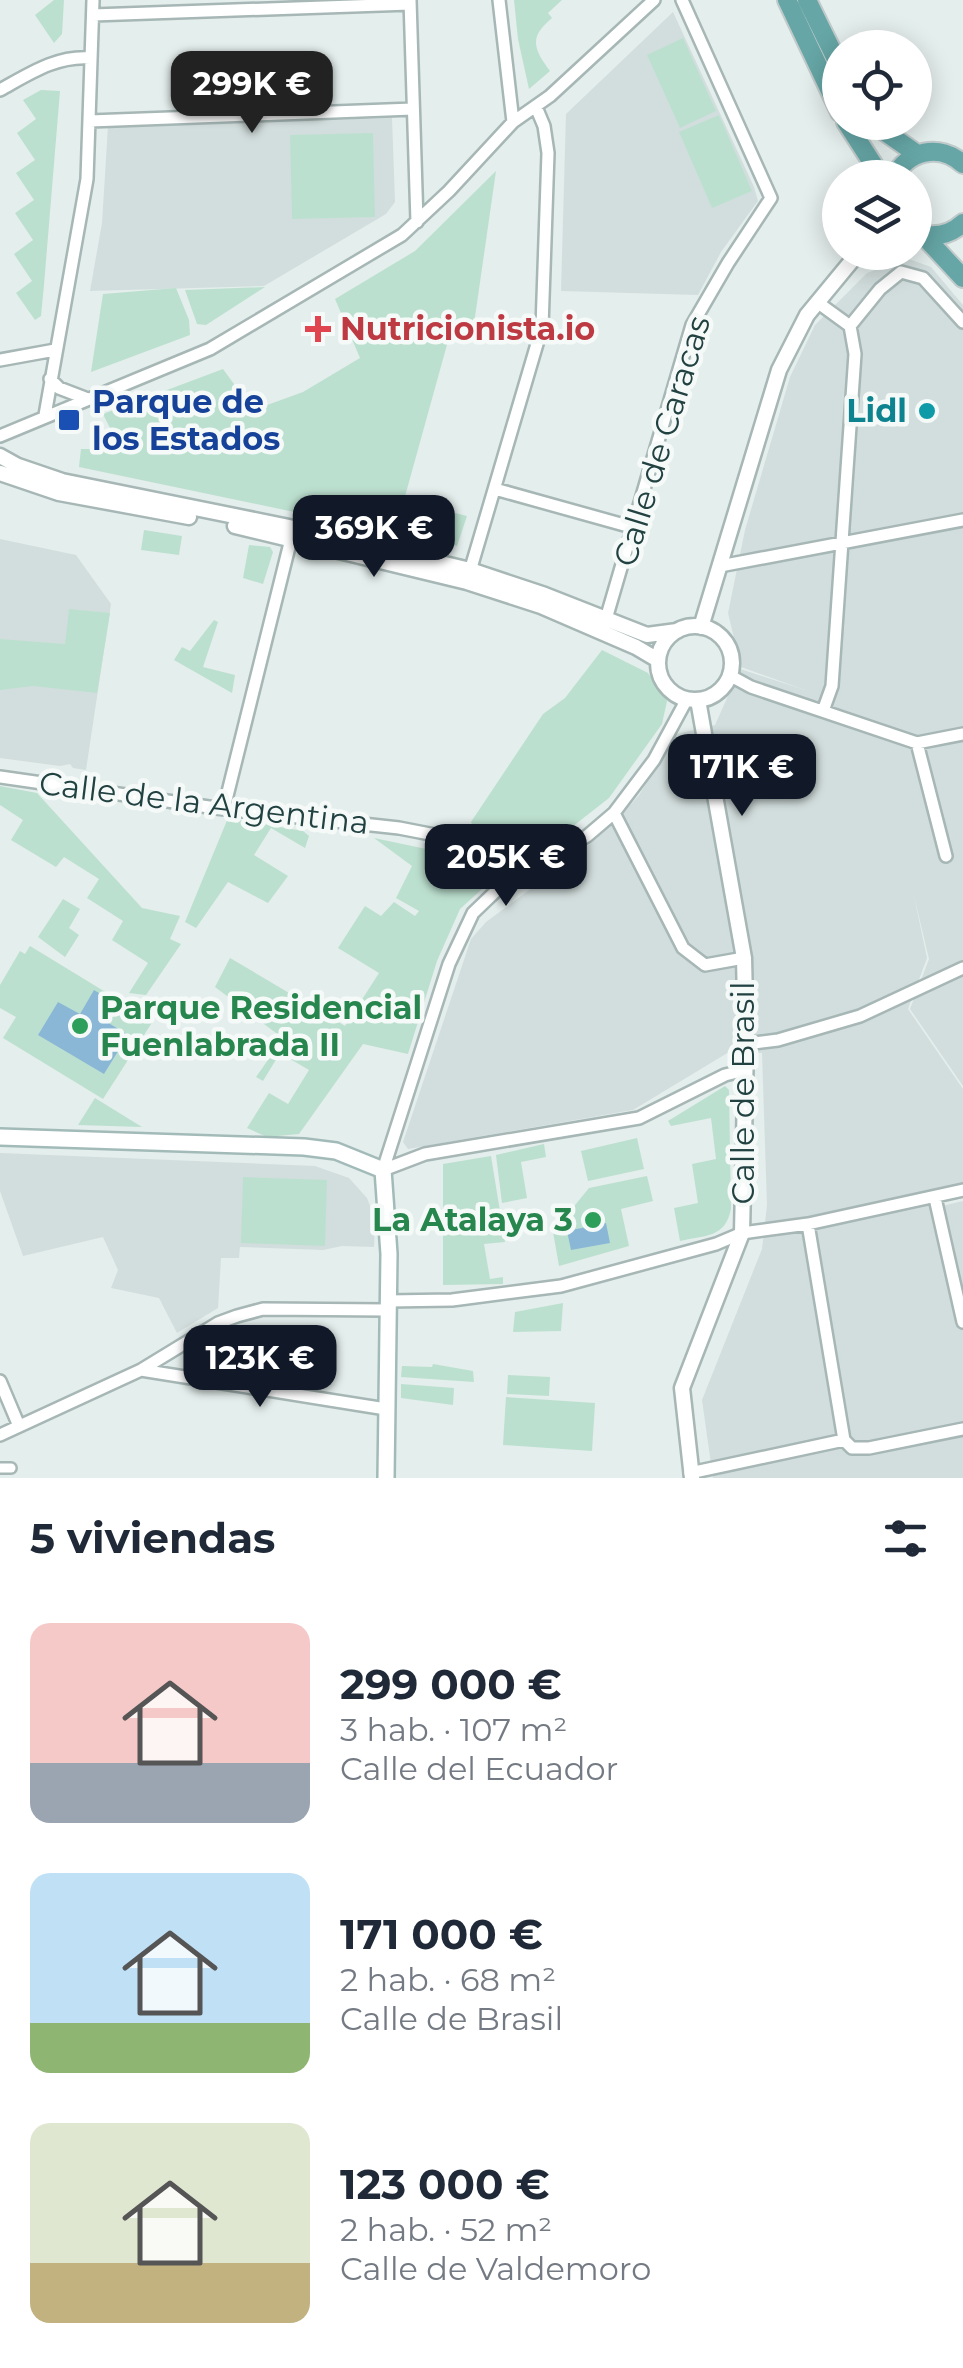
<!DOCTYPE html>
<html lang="es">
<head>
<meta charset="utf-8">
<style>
  :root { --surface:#fff; --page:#f6f6f7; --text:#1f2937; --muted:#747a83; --accent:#111827 }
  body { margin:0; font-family:Montserrat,sans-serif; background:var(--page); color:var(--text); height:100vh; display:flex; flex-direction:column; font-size:38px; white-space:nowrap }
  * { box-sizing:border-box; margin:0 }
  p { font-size:32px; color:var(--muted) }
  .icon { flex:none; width:55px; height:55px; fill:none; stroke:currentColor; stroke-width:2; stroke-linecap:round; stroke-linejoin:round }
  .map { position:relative; height:1478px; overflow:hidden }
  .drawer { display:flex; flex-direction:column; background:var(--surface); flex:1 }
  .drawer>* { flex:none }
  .controls { position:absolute; left:822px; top:30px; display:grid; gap:20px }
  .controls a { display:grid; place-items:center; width:110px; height:110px; border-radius:50%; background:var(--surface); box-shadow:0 5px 25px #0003; font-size:50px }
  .price { position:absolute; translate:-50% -85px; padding:0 22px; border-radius:20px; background:var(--accent); color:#fff; font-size:32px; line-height:65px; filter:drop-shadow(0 2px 5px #0008) }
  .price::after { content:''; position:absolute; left:50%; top:60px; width:30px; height:22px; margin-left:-15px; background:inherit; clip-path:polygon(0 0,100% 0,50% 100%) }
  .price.on { background:#222; color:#fff }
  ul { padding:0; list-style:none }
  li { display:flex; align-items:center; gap:30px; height:250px; padding:0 30px }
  li span { display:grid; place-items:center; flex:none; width:280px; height:200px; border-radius:20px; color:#555 }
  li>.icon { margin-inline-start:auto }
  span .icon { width:120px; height:120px; fill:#fffc; stroke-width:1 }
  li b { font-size:42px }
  h2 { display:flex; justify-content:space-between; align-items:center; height:120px; padding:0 30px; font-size:42px }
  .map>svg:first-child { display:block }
  .built { fill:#d2dedd }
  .green { fill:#bce0cf }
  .water { fill:#8ab7d6 }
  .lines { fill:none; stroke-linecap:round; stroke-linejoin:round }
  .pedestrian-casing { stroke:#a6b7b5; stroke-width:14 }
  .minor-casing { stroke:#a6b7b5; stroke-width:16 }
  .tertiary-casing { stroke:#a6b7b5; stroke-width:19 }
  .secondary-casing { stroke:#a2bbb9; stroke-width:20 }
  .primary-casing { stroke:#c1caca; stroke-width:22 }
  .pedestrian { stroke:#fff; stroke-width:9 }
  .minor { stroke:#fff; stroke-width:11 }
  .tertiary { stroke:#fff; stroke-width:14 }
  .secondary { stroke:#fff; stroke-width:15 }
  .primary { stroke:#66a6a6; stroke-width:18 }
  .health-dot { fill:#e0444e; stroke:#f5faf9; stroke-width:4 }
  .culture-dot { fill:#0f9aa8; stroke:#f5faf9; stroke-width:4 }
  .transit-dot { fill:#1a4fb4; stroke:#f5faf9; stroke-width:4 }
  .leisure-dot { fill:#2e9e5b; stroke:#f5faf9; stroke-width:4 }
  .labels { text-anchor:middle; stroke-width:9; stroke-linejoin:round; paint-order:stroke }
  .health-label { font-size:32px; font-weight:bold; fill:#be3a42; stroke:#f5faf9; text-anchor:start }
  .transit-label { font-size:32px; font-weight:bold; fill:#164399; stroke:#f5faf9; text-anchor:start }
  .culture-label { font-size:32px; font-weight:bold; fill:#0d838f; stroke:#f5faf9; text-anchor:end }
  .street-label { font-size:32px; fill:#224141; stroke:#f5faf9 }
  .leisure-label { font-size:32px; font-weight:bold; fill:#27864d; stroke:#f5faf9; text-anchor:start }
</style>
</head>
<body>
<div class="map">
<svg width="963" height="1478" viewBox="0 0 963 1478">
  <rect width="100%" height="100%" fill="#e4eeec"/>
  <path class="built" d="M673,12L754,187L758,201L721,252L698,295L561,291L566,114Z
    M392,118L395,202L386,214L264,286L90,291L102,223L108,126Z
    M906,258L931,267L963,305V1086L910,1009L929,959L914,896L927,958L908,1009L963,1089V1198L940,1203L963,1307V1478H713L702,1400L762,1249L767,1205L762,1053L729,1052L633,1110L408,1149L403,1142L471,939L486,922L583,850L620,817L639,795L677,734L715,725L740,669L805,690L741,667L728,613L745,530L790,377L815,325L867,273Z
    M0,539L76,555L111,604L86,770L73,768L70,764L60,766L0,758Z
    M0,1153L315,1166L349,1178L367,1198L375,1219L374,1247L342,1246L323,1250L240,1247L239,1258H221L218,1308L177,1333L159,1298L111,1288L118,1270L103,1237L23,1256L0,1191Z
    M963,1201V1295L942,1206Z"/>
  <path class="green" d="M54,0H64L62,34L54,43L35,15Z
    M514,0H562L548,13L552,18C529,37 533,48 550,71L529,89L518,39Z
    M683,38L716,111L680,128L647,55Z
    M41,90L60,91L44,285L41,316L35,320L16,293L32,281L14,254L33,240L15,213L34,200L16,173L35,160L17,133L36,119L23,100Z
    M719,115L752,191L712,208L679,132Z
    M373,133L375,217L292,219L290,135Z
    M496,171L474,324L453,323L404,500L467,516L457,546L79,467L81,449H109L101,435L110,428L103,414L223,369L253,410L303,392L360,358L335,299L415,251Z
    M265,287L206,325L197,324L185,290Z
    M176,288L189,320L190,335L91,372L103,294Z
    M144,530L182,536L179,555L141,550Z
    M249,545L270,547L273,552L263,584L243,578Z
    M69,609L110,613L97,693L33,686L0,690V639L65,644Z
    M214,620L218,622L203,667L235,675L232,693L174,660L182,647L190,651Z
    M602,650L648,673L667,701L662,724L609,798L540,852L505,868L460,909L437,961L408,1054L363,1044L299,1134L267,1137L247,1128L269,1093L288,1104L309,1070L280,1053L263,1081L256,1077L282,1040L292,1045L215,987L230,958L345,1026L379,973L338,948L365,906L381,916L394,902L415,916L419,911L396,898L412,866L374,838L450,854L451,861L473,844L476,832L471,822L543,714L565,698Z
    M0,786L37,793L142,908L180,916L170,939L181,944L146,995L129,993L148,963L112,940L123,921L87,898L99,879L64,857L56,867L11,840L23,820L0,805Z
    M228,818L303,831L309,836L305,848L271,828L254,855L288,876L268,903L228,882L196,928L185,922Z
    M63,899L80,909L69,928L79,935L65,957L38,937Z
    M30,946L153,1021L103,1099L3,1038L16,1017L0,1008V985L20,951L25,954Z
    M725,1086L729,1090L731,1209C725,1238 706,1235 680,1241L674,1208L698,1203L692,1164L716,1159L711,1118L671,1126L668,1121Z
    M95,1098L142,1127L78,1125Z
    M637,1138L644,1169L588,1181L581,1151Z
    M544,1144L546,1157L521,1162L527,1198L502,1203L496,1155Z
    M491,1156L505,1242L484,1244L490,1279L503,1277V1284L443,1285V1164Z
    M647,1176L653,1201L621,1209L629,1246L559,1266L553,1232L589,1188Z
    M243,1177L327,1180L325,1246L241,1243Z
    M563,1303L561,1331L513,1332L515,1312Z
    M433,1364L473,1371L474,1382L401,1377L402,1366L432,1367Z
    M508,1375L550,1377L549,1396L507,1394Z
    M401,1384L454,1388L453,1405L401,1398Z
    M506,1397L595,1403L592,1451L503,1445Z"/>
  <path class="water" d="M94,990L117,1004L107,1022L128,1035L104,1074L38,1035L58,1002L80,1014Z
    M606,1223L610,1243L571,1250L567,1231Z"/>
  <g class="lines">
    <defs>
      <path id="pedestrian" d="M0,1468H11"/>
      <path id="minor" d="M410,0L417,222
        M499,0L513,122
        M93,15L410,4
        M0,90C29,74 57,55 91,58
        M90,121L413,109
        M817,302L850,326L855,354L832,686L823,711
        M850,326L880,289L901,272L923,278L963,322
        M0,360L55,350
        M50,379L59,388L85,398
        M45,415L87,179L93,0
        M0,436L210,349L402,235L449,191L513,122L550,96L654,0
        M495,489L635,528
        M720,566L963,520
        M468,578L542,327L548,153L544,126L536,107
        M606,619L692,325L728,263L771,198L682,0
        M729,675L751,687L917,743L963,734
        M917,743L946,856
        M0,777L216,808L399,828L466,841
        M224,808L293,531
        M614,813L683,948L705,965L744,958
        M746,1044L778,1040L860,1016L963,968
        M383,1170L449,964L473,913L497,890L587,836L614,813L654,760L687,699
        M383,1170L425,1154L639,1118L725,1075L745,1070
        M935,1198L963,1322
        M388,1301L452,1300L561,1286L716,1244L742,1233L808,1224L963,1190
        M141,1370L386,1409
        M0,1381L19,1426
        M0,1435L141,1370L218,1323L237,1316L263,1309L387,1310
        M844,1440L852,1448H869L963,1429
        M690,1473L844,1440L808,1224"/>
      <path id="tertiary" d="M0,456L18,466L62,481L294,528L470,570L545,595L647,635L677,631
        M0,473L59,493L189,517
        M235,526L467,582L541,606L636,647L658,660
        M658 663a37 37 0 1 1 74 0a37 37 0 1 1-74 0Z
        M701,627L779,370L807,315L859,252
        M692,1478L682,1388L742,1233L746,1044L744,958L698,700"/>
      <path id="secondary" d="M0,1137L304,1147L336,1151L383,1170L389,1254L386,1478"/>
      <path id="primary" d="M787,0L840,112
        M807,0L840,67
        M846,122L882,178
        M871,122L917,154
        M894,178C907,150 940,143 963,164
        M917,233C934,238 950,235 963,223
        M923,235L963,278"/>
    </defs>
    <use href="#pedestrian" class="pedestrian-casing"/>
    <use href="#minor" class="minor-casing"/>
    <use href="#tertiary" class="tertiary-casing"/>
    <use href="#secondary" class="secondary-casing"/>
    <use href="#primary" class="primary-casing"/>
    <use href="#pedestrian" class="pedestrian"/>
    <use href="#minor" class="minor"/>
    <use href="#tertiary" class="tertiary"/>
    <use href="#secondary" class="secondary"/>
    <use href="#primary" class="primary"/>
  </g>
  <path class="health-dot" d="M313 314h10v10h10v10h-10v10h-10v-10h-10v-10h10z"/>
  <circle class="culture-dot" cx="927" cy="411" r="10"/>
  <rect class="transit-dot" x="57" y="408" width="24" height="24" rx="5"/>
  <g class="leisure-dot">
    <circle cx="80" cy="1026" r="10"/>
    <circle cx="593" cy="1220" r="10"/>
  </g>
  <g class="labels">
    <g class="health-label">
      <text x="340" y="340">Nutricionista.io</text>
    </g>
    <g class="transit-label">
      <text x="92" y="413">Parque de<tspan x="92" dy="37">los Estados</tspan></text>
    </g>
    <g class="culture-label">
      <text x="907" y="422">Lidl</text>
    </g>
    <g class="street-label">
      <text transform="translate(662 441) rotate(-73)" y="11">Calle de Caracas</text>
      <text transform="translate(204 803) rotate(7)" y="11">Calle de la Argentina</text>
      <text transform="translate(743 1093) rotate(-90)" y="11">Calle de Brasil</text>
    </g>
    <g class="leisure-label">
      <text x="100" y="1019">Parque Residencial<tspan x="100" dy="37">Fuenlabrada II</tspan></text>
      <text x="573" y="1231" text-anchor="end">La Atalaya 3</text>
    </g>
  </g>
</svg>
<div class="controls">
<a><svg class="icon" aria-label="locate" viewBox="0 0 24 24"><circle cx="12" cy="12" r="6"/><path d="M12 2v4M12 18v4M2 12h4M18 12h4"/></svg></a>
<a><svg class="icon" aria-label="layers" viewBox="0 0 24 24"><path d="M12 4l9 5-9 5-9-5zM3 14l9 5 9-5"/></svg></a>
</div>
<b class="price on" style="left:252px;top:136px">299K €</b>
<b class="price" style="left:374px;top:580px">369K €</b>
<b class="price" style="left:742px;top:819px">171K €</b>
<b class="price" style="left:506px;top:909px">205K €</b>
<b class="price" style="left:260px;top:1410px">123K €</b>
</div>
<section class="drawer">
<h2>5 viviendas<svg class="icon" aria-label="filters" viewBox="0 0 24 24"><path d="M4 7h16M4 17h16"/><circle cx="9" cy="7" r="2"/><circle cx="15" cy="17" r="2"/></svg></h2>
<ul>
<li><span style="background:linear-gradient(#f6c9c9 70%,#9aa5b1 0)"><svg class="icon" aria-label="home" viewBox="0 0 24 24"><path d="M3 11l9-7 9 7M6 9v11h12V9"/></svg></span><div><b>299 000 €</b><p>3 hab. · 107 m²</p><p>Calle del Ecuador</p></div></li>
<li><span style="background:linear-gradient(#bfe0f5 75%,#8fb573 0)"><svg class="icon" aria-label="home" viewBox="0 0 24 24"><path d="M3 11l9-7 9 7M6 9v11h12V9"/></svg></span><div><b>171 000 €</b><p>2 hab. · 68 m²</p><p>Calle de Brasil</p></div></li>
<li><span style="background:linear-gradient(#dfe7d0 70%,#c2b280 0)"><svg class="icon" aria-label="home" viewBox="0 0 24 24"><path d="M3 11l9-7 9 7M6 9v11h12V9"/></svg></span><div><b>123 000 €</b><p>2 hab. · 52 m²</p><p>Calle de Valdemoro</p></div></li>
</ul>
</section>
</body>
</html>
